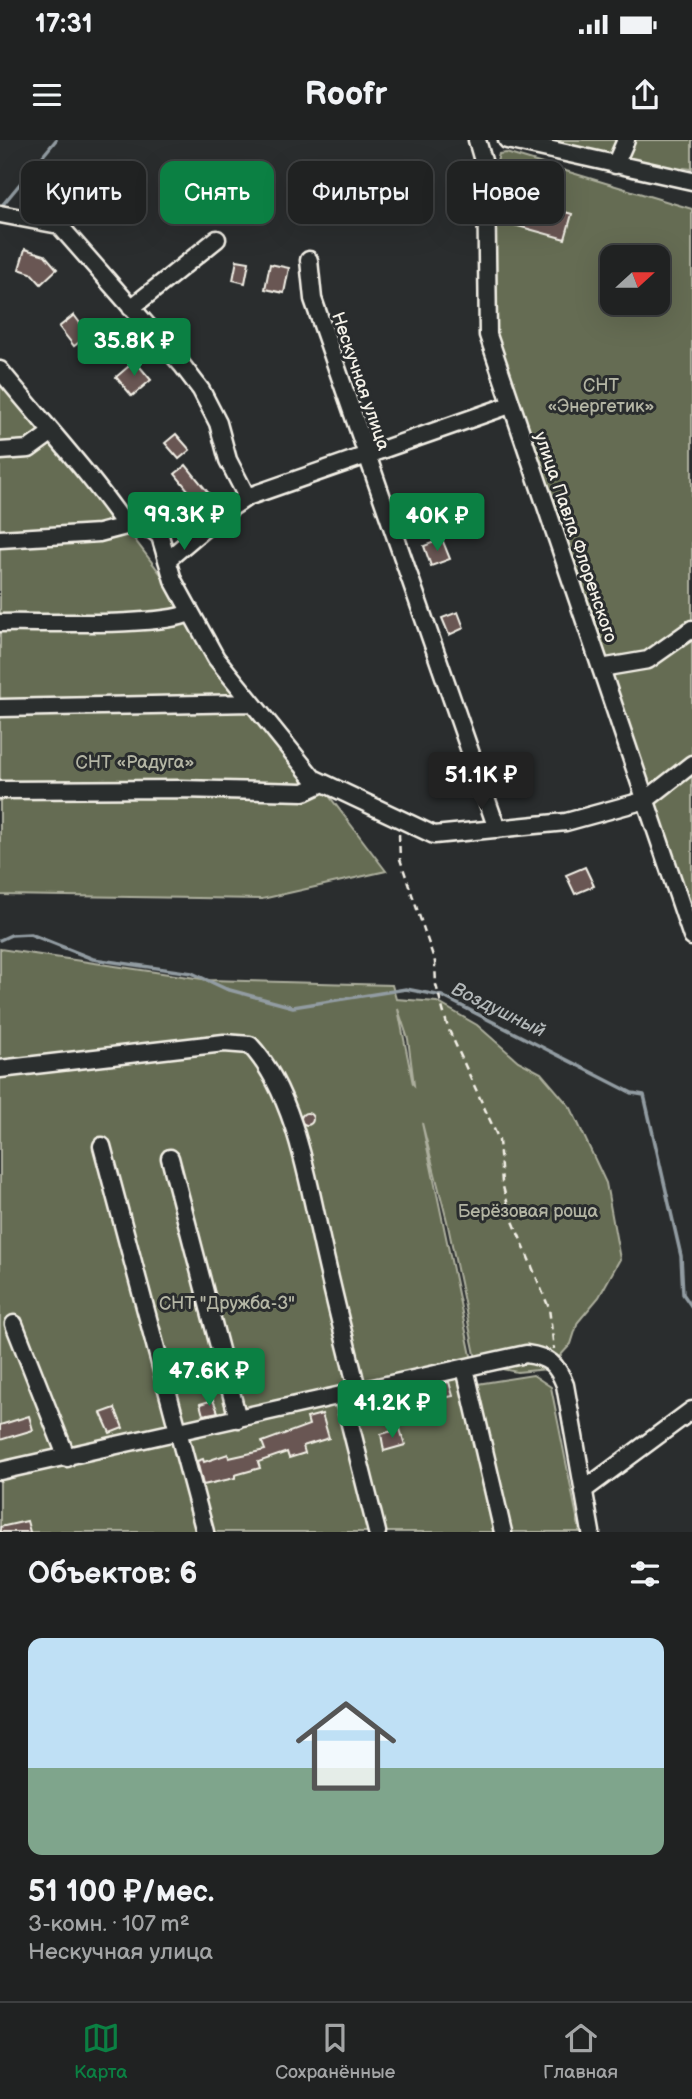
<!DOCTYPE html>
<html lang="ru">
<head>
<meta charset="utf-8">
<style>
  :root { --surface:#202222; --page:#282a2a; --text:#f1f3f6; --muted:#a2a4a5; --line:#3d3f40; --accent:#0b8043 }
  body { margin:0; font-family:"Balsamiq Sans",sans-serif; background:var(--page); color:var(--text); height:100vh; display:flex; flex-direction:column; font-size:26px; white-space:nowrap }
  * { box-sizing:border-box; margin:0 }
  p { font-size:23px; color:var(--muted) }
  .icon { flex:none; width:38px; height:38px; fill:none; stroke:currentColor; stroke-width:2; stroke-linecap:round; stroke-linejoin:round }
  .map { position:relative; height:1392px; overflow:hidden }
  .details { display:flex; flex-direction:column; background:var(--surface); flex:1 }
  .details>* { flex:none }
  .hud { position:absolute; left:21px; top:21px; width:651px; height:63px; display:flex; gap:14px }
  .needle { width:46px; rotate:69deg }
  .tools { position:absolute; left:600px; top:105px; display:grid; gap:14px }
  .tools a { display:grid; place-items:center; width:70px; height:70px; border-radius:14px; background:var(--surface); box-shadow:0 7px 28px #0002,0 0 0 2px var(--line); font-size:35px }
  .price { position:absolute; translate:-50% -60px; padding:0 16px; border-radius:7px; background:var(--accent); color:#fff; font-size:23px; line-height:46px; filter:drop-shadow(0 2px 4px #0008) }
  .price::after { content:''; position:absolute; left:50%; top:42px; width:21px; height:16px; margin-left:-10px; background:inherit; clip-path:polygon(0 0,100% 0,50% 100%) }
  .price.active { background:#222; color:#fff }
  ul { padding:0; list-style:none }
  li { display:grid; align-content:center; gap:14px; height:371px; padding:0 28px }
  li+li { border-top:2px solid var(--line) }
  li span { display:grid; place-items:center; height:217px; border-radius:14px; color:#555 }
  li>.icon { margin-inline-start:auto }
  span .icon { width:126px; height:126px; fill:#fffc; stroke-width:1 }
  li b { font-size:30px }
  h2 { display:flex; justify-content:space-between; align-items:center; height:84px; padding:0 28px; font-size:30px }
  .tag { padding:0 24px; border-radius:14px; background:var(--surface); box-shadow:0 7px 28px #0002,0 0 0 2px var(--line); font-size:24px; line-height:63px }
  .tag.active { background:var(--accent); color:#fff }
  .status { display:flex; justify-content:space-between; align-items:center; height:49px; padding:0 35px; background:var(--surface); direction:ltr }
  .status svg { height:19px; fill:currentColor }
  header { display:flex; justify-content:space-between; align-items:center; height:91px; padding:0 28px; background:var(--surface); font-size:32px; font-weight:800 }
  .tabs { display:flex; justify-content:space-around; align-items:center; height:98px; border-top:2px solid var(--line); background:var(--surface); font-size:19px; color:var(--muted) }
  .tabs a { display:grid; justify-items:center; gap:4px }
  .tabs .active { color:var(--accent) }
  .map>svg:first-child { display:block }
  .green { fill:#656c52; stroke:#acae9d; stroke-width:2; fill-rule:evenodd }
  .lines { fill:none; stroke-linecap:round; stroke-linejoin:round }
  .stream { stroke:#929ca2; stroke-width:3.5 }
  .building { fill:#695753; stroke:#f4f1e8; stroke-width:2 }
  .minor-casing { stroke:#f4f1e8; stroke-width:21 }
  .path { stroke:#f4f1e8; stroke-width:2.5; stroke-dasharray:7 5; stroke-linecap:butt }
  .minor { stroke:#2a2d2e; stroke-width:16 }
  .labels { text-anchor:middle; stroke-width:6; stroke-linejoin:round; paint-order:stroke }
  .street-label { font-size:18px; fill:#f4f1e8; stroke:#2a2d2e }
  .park-label { font-size:18px; fill:#b4b5a4; stroke:#2a2d2e }
  .water-label { font-size:19px; font-style:italic; fill:#b3b8b9; stroke:#2a2d2e }
</style>
</head>
<body>
<div class="status"><b>17:31</b><svg viewBox="0 0 49 12"><path d="M0 12V9h3v3zM5 12V6h3v6zM10 12V3h3v9zM15 12V0h3v12zM26 1h20v11H26zM47 4h2v5h-2z"/></svg></div>
<header><svg class="icon" aria-label="menu" viewBox="0 0 24 24"><path d="M4 6h16M4 12h16M4 18h16"/></svg>Roofr<svg class="icon" aria-label="share" viewBox="0 0 24 24"><path d="M12 15V3M7 8l5-5 5 5M5 13v7h14v-7"/></svg></header>
<div class="map">
<svg width="692" height="1392" viewBox="0 0 692 1392">
  <rect width="100%" height="100%" fill="#2a2d2e"/>
  <filter id="ink" filterUnits="userSpaceOnUse"><feTurbulence type="fractalNoise" baseFrequency=".0143" numOctaves="2"/><feDisplacementMap in="SourceGraphic" scale="14" xChannelSelector="R" yChannelSelector="G"/><feConvolveMatrix kernelMatrix="1 2 1 2 8 2 1 2 1" color-interpolation-filters="sRGB"/></filter>
  <g filter="url(#ink)">
    <path class="green" d="M543,0H692V29L684,28L679,31Z
      M506,13L692,69V794L494,227L492,41L499,14ZM612,117H658V163H612Z
      M0,222L386,731L262,759L0,755Z
      M0,809L209,840L392,845L396,859L437,862L477,885L518,921L541,933L571,968L606,1043L620,1119L599,1157L578,1182L571,1204L548,1229L517,1232L477,1224L447,1081L422,983L477,1244L533,1235L551,1247L580,1392H0ZM398,869L408,899L414,945L413,944Z"/>
    <g class="lines">
      <path class="stream" d="M0,68L56,0
        M0,800L11,795L30,794L93,819L192,833L226,849L293,867L406,849L442,856L632,953L644,955L681,1116L683,1154L692,1167"/>
    </g>
    <path class="building" d="M190,52L218,58L214,78L186,72Z
      M514,58L572,74L565,99L507,83Z
      M25,109L45,115L57,129L41,144L31,133L19,129Z
      M237,120L249,122L245,143L233,140Z
      M270,124L289,128L284,153L265,149Z
      M74,175L89,195L74,206L59,187Z
      M135,221L151,240L132,256L116,237Z
      M176,294L190,310L179,319L165,303Z
      M186,325L211,356L200,365L175,334Z
      M442,399L450,419L431,426L424,406Z
      M458,472L464,488L449,495L442,478Z
      M585,727L594,746L575,754L566,735Z
      M301 979a6 6 0 1 1 12 0a6 6 0 1 1-12 0Z
      M449,1242L453,1256L433,1260V1257L407,1264L403,1252Z
      M213,1260L218,1272L203,1275L200,1264Z
      M115,1268L123,1288L110,1293L101,1273Z
      M322,1274L329,1298L303,1306L305,1313L289,1318L287,1312L258,1322L260,1328L235,1335V1338L203,1345L197,1321L203,1319L204,1322L228,1314L229,1318L265,1310L262,1302L309,1285L307,1278Z
      M29,1276L33,1290L0,1300V1285Z
      M400,1289L405,1305L384,1311L381,1294Z
      M27,1381L30,1392H0V1387Z"/>
    <g class="lines">
      <defs>
        <path id="minor" d="M477,0L486,31L488,195L692,797
          M507,0L692,41
          M615,25L626,0
          M0,74L59,85L182,225L201,250L218,283L228,320L247,357L219,376L167,420
          M309,120L313,159L497,689
          M131,168L217,99
          M0,230C42,282 88,331 126,386L151,389L160,396L173,440L216,518L313,638L434,695L566,682L646,660L692,624
          M0,311L29,309L51,293
          M247,357L510,265
          M0,399L99,393L126,386
          M0,483C39,482 161,487 189,473
          M601,528L648,520L692,489
          M0,568L252,563
          M0,650L180,649L304,652L321,644
          M0,929L224,903L250,905C298,956 310,1055 326,1121C336,1165 347,1209 358,1252
          M102,1006L205,1392
          M170,1018L238,1279
          M14,1184L67,1318
          M465,1228L503,1392
          M343,1256L377,1392
          M0,1331L526,1214C549,1217 557,1224 565,1245L591,1392
          M584,1350L692,1270"/>
      </defs>
      <use href="#minor" class="minor-casing"/>
      <path class="path" d="M399,694L400,719L435,822L436,845L448,888L499,1000L502,1043L511,1076L549,1168L554,1209"/>
      <use href="#minor" class="minor"/>
    </g>
  </g>
  <g class="labels">
    <g class="street-label">
      <text transform="translate(361 241) rotate(71)" y="6">Нескучная улица</text>
      <text transform="translate(576 397) rotate(71)" y="6">улица Павла Флоренского</text>
    </g>
    <g class="park-label">
      <text x="601" y="251">СНТ<tspan x="601" dy="21">«Энергетик»</tspan></text>
      <text x="135" y="628">СНТ «Радуга»</text>
      <text x="528" y="1077">Берёзовая роща</text>
      <text x="227" y="1169">СНТ "Дружба-3"</text>
    </g>
    <g class="water-label">
      <text transform="translate(499 869) rotate(26)" y="7">Воздушный</text>
    </g>
  </g>
</svg>
<div class="tools">
<a><svg class="needle" viewBox="-14 -14 28 28"><path d="M0-13l5 13h-10z" fill="#e53935"/><path d="M0 13l5-13h-10z" fill="#a2a4a5"/></svg></a>
</div>
<b class="price" style="left:134px;top:238px">35.8K ₽</b>
<b class="price" style="left:184px;top:412px">99.3K ₽</b>
<b class="price" style="left:437px;top:413px">40K ₽</b>
<b class="price active" style="left:481px;top:672px">51.1K ₽</b>
<b class="price" style="left:209px;top:1268px">47.6K ₽</b>
<b class="price" style="left:392px;top:1300px">41.2K ₽</b>
<div class="hud">
<a class="tag">Купить</a>
<a class="tag active">Снять</a>
<a class="tag">Фильтры</a>
<a class="tag">Новое</a>
</div>
</div>
<section class="details">
<h2>Объектов: 6<svg class="icon" aria-label="filters" viewBox="0 0 24 24"><path d="M4 7h16M4 17h16"/><circle cx="9" cy="7" r="2"/><circle cx="15" cy="17" r="2"/></svg></h2>
<ul>
<li><span style="background:linear-gradient(#bfe0f5 60%,#7fa58c 0)"><svg class="icon" aria-label="home" viewBox="0 0 24 24"><path d="M3 11l9-7 9 7M6 9v11h12V9"/></svg></span><div><b>51 100 ₽/мес.</b><p>3-комн. · 107 m²</p><p>Нескучная улица</p></div></li>
</ul>
</section>
<nav class="tabs">
<a class="active"><svg class="icon" aria-label="map" viewBox="0 0 24 24"><path d="M3 6l6-2 6 2 6-2v14l-6 2-6-2-6 2zM9 4v14M15 6v14"/></svg>Карта</a>
<a><svg class="icon" aria-label="saved" viewBox="0 0 24 24"><path d="M7 4h10v16l-5-4-5 4z"/></svg>Сохранённые</a>
<a><svg class="icon" aria-label="home" viewBox="0 0 24 24"><path d="M3 11l9-7 9 7M6 9v11h12V9"/></svg>Главная</a>
</nav>
</body>
</html>
